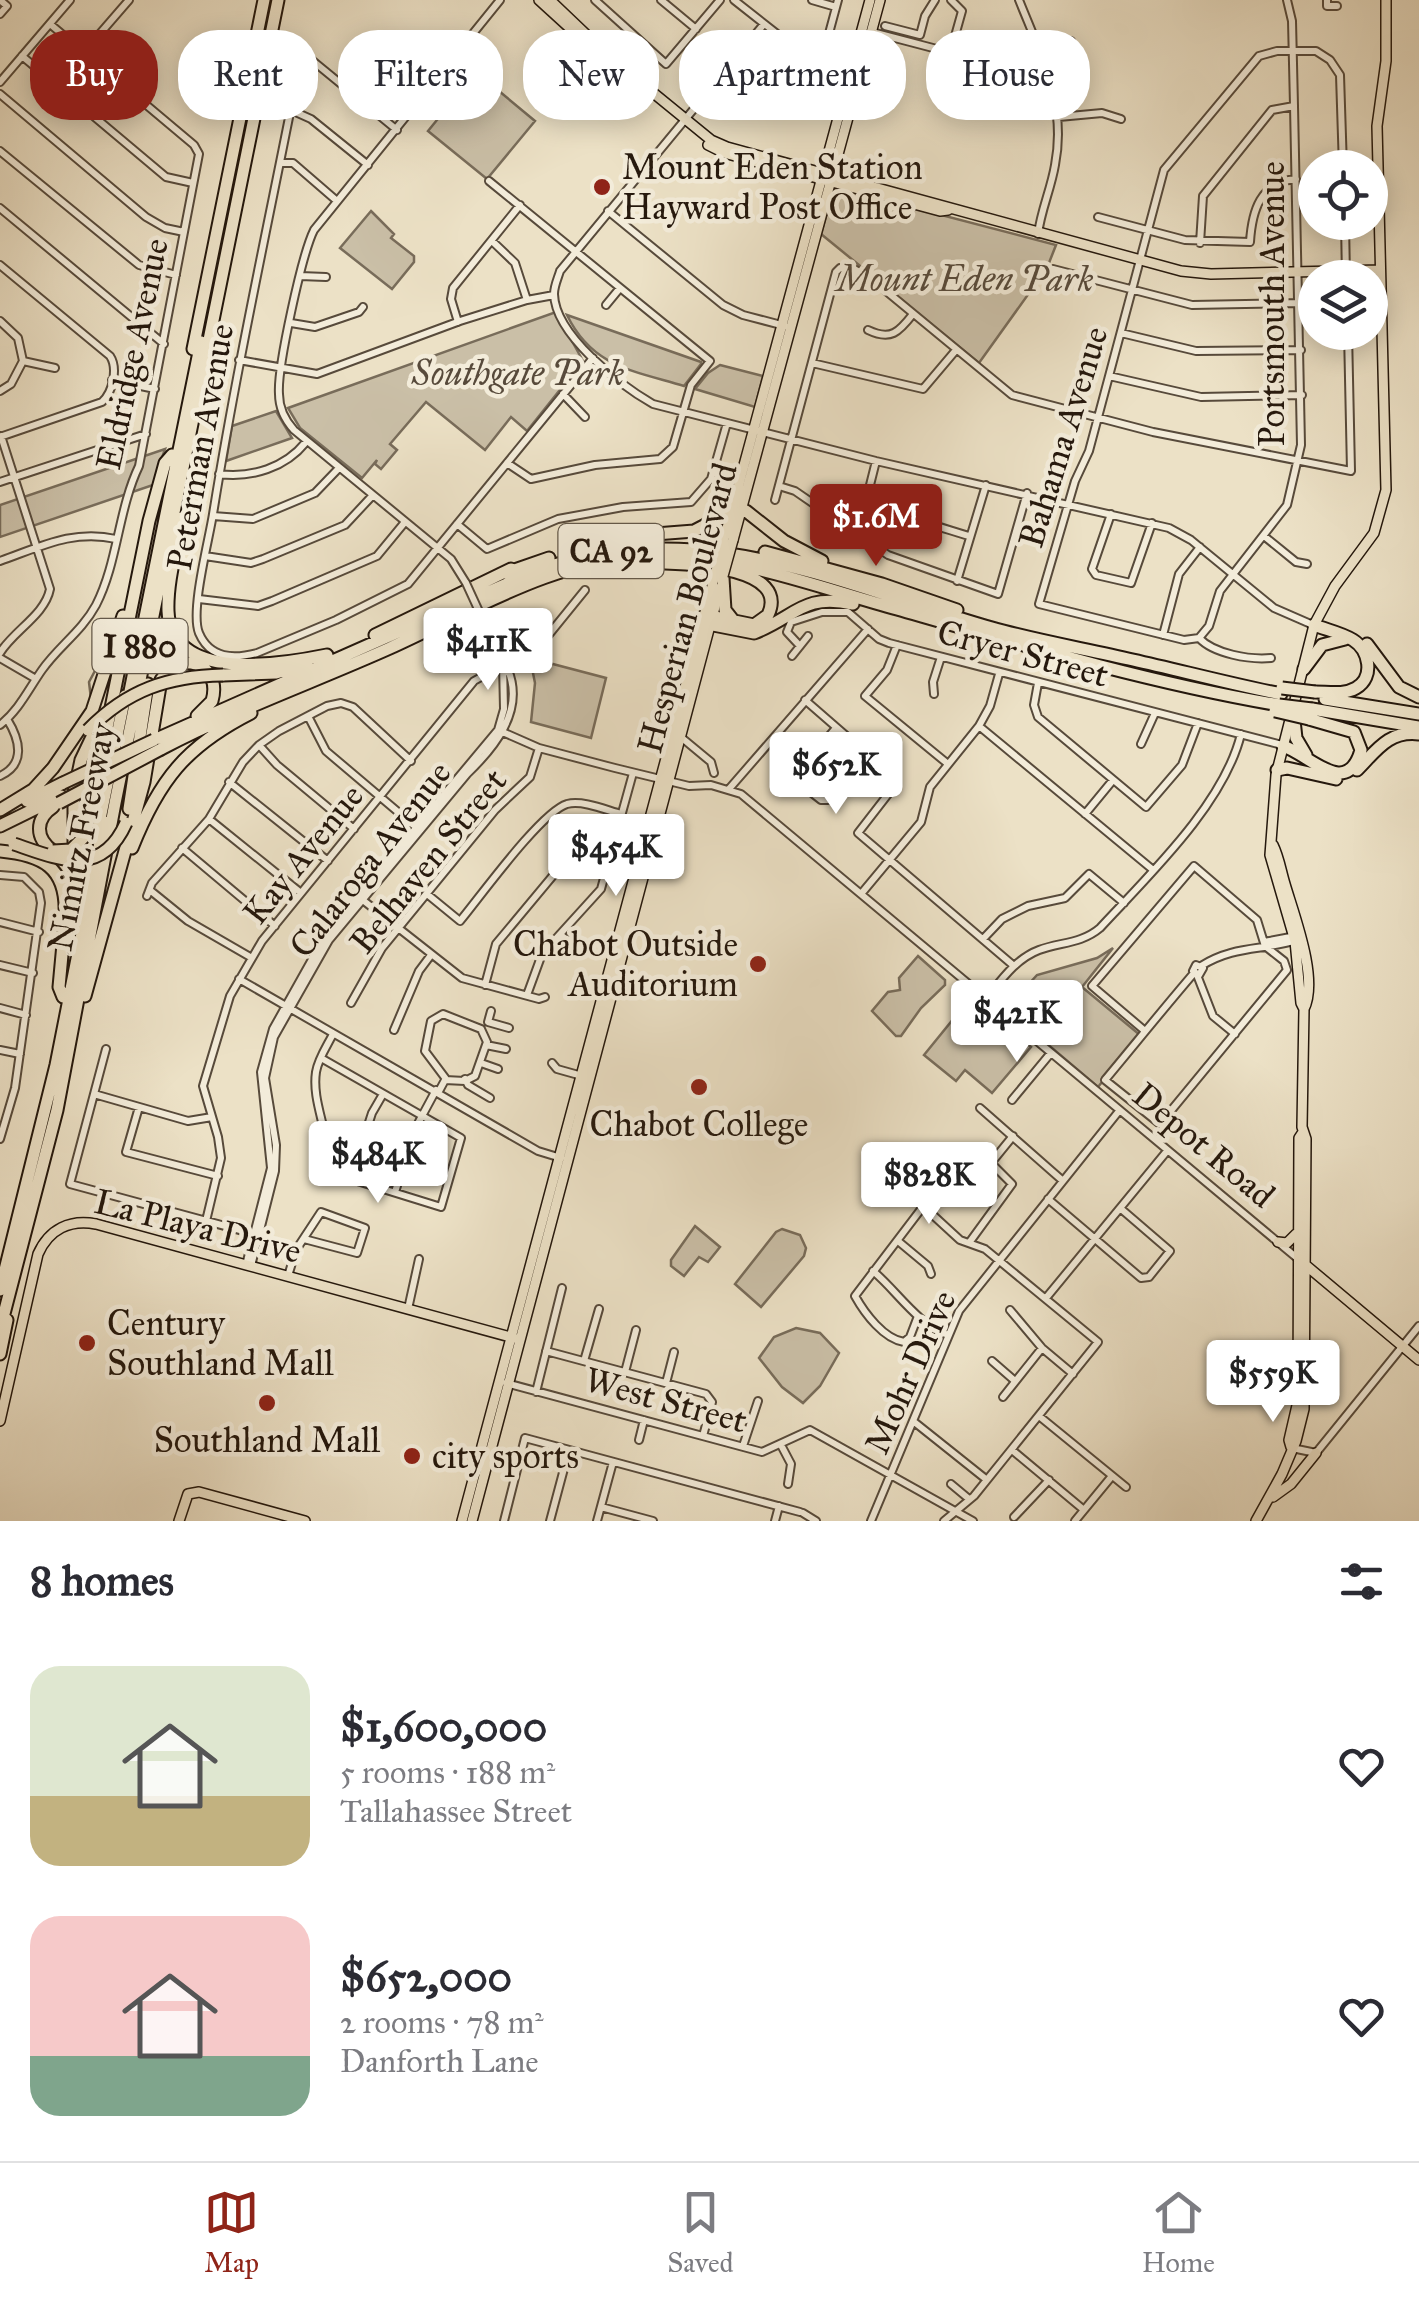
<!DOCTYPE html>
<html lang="en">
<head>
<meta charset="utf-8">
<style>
  :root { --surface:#fff; --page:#f7f7f7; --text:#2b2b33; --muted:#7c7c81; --line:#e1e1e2; --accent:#8f2418 }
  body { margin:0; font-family:"IM FELL Great Primer",serif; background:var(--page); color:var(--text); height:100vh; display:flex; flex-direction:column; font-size:38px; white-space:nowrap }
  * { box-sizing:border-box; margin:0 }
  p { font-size:32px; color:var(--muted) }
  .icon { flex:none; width:55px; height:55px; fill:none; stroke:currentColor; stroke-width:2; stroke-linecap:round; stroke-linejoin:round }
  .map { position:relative; height:1521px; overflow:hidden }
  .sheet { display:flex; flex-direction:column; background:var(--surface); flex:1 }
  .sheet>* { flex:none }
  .hud { position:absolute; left:30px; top:30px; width:1360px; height:90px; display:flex; gap:20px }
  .controls { position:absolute; left:1298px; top:150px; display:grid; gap:20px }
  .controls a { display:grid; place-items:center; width:90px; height:90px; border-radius:50%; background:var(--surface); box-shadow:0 5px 25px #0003; font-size:50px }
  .price { position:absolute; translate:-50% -85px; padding:0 22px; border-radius:10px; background:#fff; color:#222; font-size:32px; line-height:65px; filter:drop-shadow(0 2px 5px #0008) }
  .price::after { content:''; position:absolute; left:50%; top:60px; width:30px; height:22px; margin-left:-15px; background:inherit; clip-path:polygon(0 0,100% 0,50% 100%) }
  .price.current { background:var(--accent); color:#fff }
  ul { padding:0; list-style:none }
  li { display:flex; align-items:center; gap:30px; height:250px; padding:0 30px }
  li span { display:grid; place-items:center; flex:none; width:280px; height:200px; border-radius:30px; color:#555 }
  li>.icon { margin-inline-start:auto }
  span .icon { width:120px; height:120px; fill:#fffc; stroke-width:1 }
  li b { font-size:42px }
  h2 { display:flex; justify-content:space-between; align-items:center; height:120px; padding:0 30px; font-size:42px }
  .tag { padding:0 35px; border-radius:40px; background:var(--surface); box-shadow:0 5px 25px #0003; font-size:35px; line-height:90px }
  .tag.current { background:var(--accent); color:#fff }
  .dock { display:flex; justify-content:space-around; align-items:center; height:140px; border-top:2px solid var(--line); background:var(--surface); font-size:28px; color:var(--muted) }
  .dock a { display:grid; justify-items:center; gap:5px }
  .dock .current { color:var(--accent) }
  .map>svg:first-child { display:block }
  .green { fill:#cabfa7; stroke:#786c5a; stroke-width:2.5 }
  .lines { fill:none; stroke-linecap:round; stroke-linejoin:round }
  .stream { stroke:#746856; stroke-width:2.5 }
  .minor-casing { stroke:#574a3b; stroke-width:10 }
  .major-casing { stroke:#25180d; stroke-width:12 }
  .highway-casing { stroke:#25180d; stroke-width:15 }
  .minor { stroke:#f3ecda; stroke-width:6 }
  .major { stroke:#ece1c6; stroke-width:9 }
  .highway { stroke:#ece1c6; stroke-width:11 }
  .minor-bridge-casing { stroke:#574a3b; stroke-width:10; stroke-linecap:butt }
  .major-bridge-casing { stroke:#25180d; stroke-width:12; stroke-linecap:butt }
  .highway-bridge-casing { stroke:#25180d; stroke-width:15; stroke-linecap:butt }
  .minor-bridge { stroke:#f3ecda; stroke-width:6 }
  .major-bridge { stroke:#ece1c6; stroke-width:9 }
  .highway-bridge { stroke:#ece1c6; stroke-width:11 }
  .poi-dot { fill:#8f2418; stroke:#f3ecda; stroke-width:4 }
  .labels { text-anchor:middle; stroke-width:9; stroke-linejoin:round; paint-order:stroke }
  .shield { fill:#f3ecda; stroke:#63584a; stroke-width:2.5 }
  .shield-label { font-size:32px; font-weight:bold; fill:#25180d }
  .poi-label { font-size:35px; fill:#25180d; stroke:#f3ecda; text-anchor:start }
  .park-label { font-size:35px; font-style:italic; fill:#574a3b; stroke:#f3ecda }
  .street-label { font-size:35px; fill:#25180d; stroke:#f3ecda }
</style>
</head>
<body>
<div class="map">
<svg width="1419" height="1521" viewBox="0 0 1419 1521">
  <rect width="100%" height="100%" fill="#ece1c6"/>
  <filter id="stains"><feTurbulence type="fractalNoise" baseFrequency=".002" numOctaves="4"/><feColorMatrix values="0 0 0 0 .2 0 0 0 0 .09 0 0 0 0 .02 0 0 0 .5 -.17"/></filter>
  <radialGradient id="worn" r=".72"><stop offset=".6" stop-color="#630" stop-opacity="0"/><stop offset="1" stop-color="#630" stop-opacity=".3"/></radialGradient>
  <path class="green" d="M476,72L535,121L487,179L428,131Z
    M834,187L1056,245L1047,268L979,363L821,234Z
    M371,211L394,234L391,238L414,256V262L392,289L340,248Z
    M556,312L583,361L527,431L511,417L485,450L426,402L390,444L397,450L381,469L375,464L377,460L362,478L300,428L288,408Z
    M567,315L701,362V364L684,386C634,371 592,367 567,315Z
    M720,365L763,376L755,407L695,389L708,373Z
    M276,411L292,438L226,461L232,426Z
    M165,449L153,485L0,537V505Z
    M530,658L606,678L591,738L531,722L535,683Z
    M1113,948L1082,987L1140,1035L1098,1087L1006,1009L1037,975L1097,958Z
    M918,956L945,980V985L921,1008L901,1036H896L872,1011L888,992L900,990L899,978Z
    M975,1001L1031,1047L992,1093L965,1070L956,1081L924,1055L963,1007L967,1010Z
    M695,1226L720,1247L708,1262L699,1257L684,1276L671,1266V1260Z
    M782,1229L800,1235L806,1248L804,1256L761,1307L735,1284L776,1232Z
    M796,1328L820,1333L839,1353L820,1386L803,1403L782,1387L759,1358L774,1337Z"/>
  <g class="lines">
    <path class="stream" d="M91,699L89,682L97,667
      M31,784L52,760"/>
    <defs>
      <path id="minor" d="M0,0L7,6L0,14
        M595,0L666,64L720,0
        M661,0L696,29
        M734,0L809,59L850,71
        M812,0L836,7
        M951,0L962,11L953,43
        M1019,0C1041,55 1067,104 1055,165C1051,189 1041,210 1038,234
        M1327,0V6H1337
        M764,24L560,271C558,278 554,286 554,294C555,335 620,385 653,404L876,461L1169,528L1191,540L1274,608L1313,625
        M885,26L920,35L925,16L935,0
        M872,32L994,64L1012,99
        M84,52L129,0
        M22,56L166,177L193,183
        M1042,56L1071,41
        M821,63L838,0
        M0,82L70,0
        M0,94L146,217L165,228L184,232
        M291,110L311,119L368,165
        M1059,117L1102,113L1121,119
        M397,130L302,52C272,206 238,359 213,514C209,540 190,611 199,633C210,659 234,659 257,653L336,620L408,584L593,358
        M0,151L139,265L176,275
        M280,163H293L337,201
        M489,181L710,361L691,385L673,447L660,459L595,465L531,479L507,463
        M0,208L164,344
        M608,211L723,305L743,315L785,326
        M1098,217L1185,240L1250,242C1252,211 1260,182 1296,179
        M1345,222L1346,278
        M492,241L515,263L527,300
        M1200,243L1203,196L1272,110L1294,106
        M0,265L110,356C118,368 113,392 102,402L0,437
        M1053,269L1192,305L1300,303
        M300,276L326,277
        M606,305L620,288
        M0,321L18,338L23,361L11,384L0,391
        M458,322L451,299L453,288L520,205
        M291,323L315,327L359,312L363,307
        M868,330C891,341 899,332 913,314
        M1121,333L1196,351L1301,350
        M239,360L317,374L460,321L527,300L554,295
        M23,361L55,368
        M812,363L923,389L956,350
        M1109,376L1201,397L1302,395
        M112,380L155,389
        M563,394L585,417
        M876,461L869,489C894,517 935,525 969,536
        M219,474C252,478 285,468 306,442
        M0,482L146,434
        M779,486L795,491L888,555L998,594L1027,493
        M775,500L836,272L840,268H852L869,277L1012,395L1153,432L1351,471L1348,332
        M1111,514L1092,569L1096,575L1131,583L1152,523
        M213,516L253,519L315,493L339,468
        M457,524L487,549L558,519L623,507L691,502L711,479L727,423
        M1264,536L1296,562L1307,564
        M205,556L251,563L263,559L345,525L373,495
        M0,561C40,547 73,529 116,539
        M957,581L986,485
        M466,583L451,559L294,430C285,420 279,408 279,394C277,368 302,254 314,230L500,0
        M199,599L258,606L272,601L377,556L405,522
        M1163,635L1179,574L1200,547
        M1199,638L1184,640L1039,604L1075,481L1089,451L1164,170L1259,56L1277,51H1316L1330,60L1340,75L1343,168
        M1199,638L1209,626L1220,591L1287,505L1301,445L1294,106L1292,21L1287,0
        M1199,638C1214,654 1250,660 1271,658
        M897,645L887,670L865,696L948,764
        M800,646L787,632L791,622L822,612H848L879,639L889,643L1282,745
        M0,653C13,631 45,615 50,589L1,436
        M792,656L808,636
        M0,658L36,679
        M1038,683L1034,705L1038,717L1146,807L1182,765L1198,723
        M934,694L933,682L941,657
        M805,700L882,767L889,781V793L858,833L1014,966
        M308,716L326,751L417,828
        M0,725C19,710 28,690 42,670C58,647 82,631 96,605C118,562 118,510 139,466L199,154L194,145L50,24
        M979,726L1152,869
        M836,728L799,771L796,778L798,782L821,800H828L868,755
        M498,730L539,748L615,768L689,786L711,785L741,794L1297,1258
        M682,738L711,762L714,773
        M1141,744L1155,713
        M259,745L277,765L354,829
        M0,776C26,764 20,740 7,719
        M229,782L328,861
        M729,789L868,629
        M1085,814L1113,780
        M209,819L301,893
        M182,848L275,926
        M0,875L24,877L39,892L41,903L15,1088L0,1139
        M151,891L188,921L252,958
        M427,894L460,921C480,897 541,812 567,804C583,800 606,810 621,814
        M861,894L921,822L930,787L979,726L990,706L999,674
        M147,896L152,883L209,819L243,762L259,745L279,731L327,706L341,703L353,707L411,761
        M364,901L462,978L539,999L545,997
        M0,922L39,932
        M561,935L580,953
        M983,939L1002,919L1028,906L1065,898L1089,874L1124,903
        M1264,942L1296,936
        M0,965L33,973
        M1196,965L1203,968L1199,975L1193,971Z
        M1201,966C1235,945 1262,951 1297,940
        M1197,975L1213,1016L1235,1034
        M239,979L538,1151L561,1158
        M485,985L496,944L561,866L574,854L588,850L609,857
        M527,995L542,954L601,889L633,773
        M985,1000C1000,982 1015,959 1039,950C1060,942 1081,944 1100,928C1149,875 1224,804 1241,734
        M351,1003L382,948L495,810L530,777L539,748
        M0,1008L26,1015
        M491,1011L488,1022L509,1028
        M394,1030L419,971L431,955
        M1145,1031L1092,986L1194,866L1257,920L1265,946L1284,961L1287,970L1160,1124L1105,1080C1135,1044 1164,1008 1194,973
        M486,1045L506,1049
        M106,1049L70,1184L258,1235
        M0,1050L20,1054
        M321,1058L461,1138L441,1207L325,1171C334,1138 311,1106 316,1072C318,1059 327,1046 333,1034
        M481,1063L498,1069
        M552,1063L557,1069L582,1076
        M465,1079L468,1085L490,1098
        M438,1093L445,1080L465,1081L475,1076L487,1042L481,1029L443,1014L431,1021L425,1051L446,1079
        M94,1094L188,1121L212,1117
        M1012,1100L1050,1054
        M139,1107L126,1152L218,1176
        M980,1108L1063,1181
        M955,1164L969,1178
        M351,1178L372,1113L383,1094
        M395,1192L415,1129L436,1090
        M1048,1199L1141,1278L1149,1277L1170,1251L1120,1208
        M923,1206L960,1240L985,1249L1098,1342L974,1496L944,1521
        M206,1221L221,1158L218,1137L203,1086L230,996L262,941L474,681L542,643L585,590
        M898,1241L928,1266L931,1274
        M969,1243L1012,1184L991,1163
        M246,1265L271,1168L261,1072L273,1029L324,938L498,730L504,709L503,664
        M251,1266L275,1171L276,1145L265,1078L274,1037L329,940L467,774C494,748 525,711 508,670C501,653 491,636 483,620
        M873,1271C898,1292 916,1323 948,1335
        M288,1276L296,1250L321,1212L365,1228L357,1253L304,1239
        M1046,1298L1167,1151
        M408,1309L419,1259
        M1010,1310L1042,1348L1073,1374
        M918,1316L910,1337L904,1342C884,1339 865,1314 855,1296L928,1200L956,1190L991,1163L1013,1136
        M546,1351L706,1394L712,1402L703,1436
        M584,1361L599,1309
        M992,1361L1015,1381
        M625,1372L636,1330
        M506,1383L762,1452L810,1430L973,1521
        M666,1383L674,1352
        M536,1392L562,1288
        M1003,1397L1042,1348
        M1039,1416L1126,1487
        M913,1421L987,1480
        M639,1440L644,1420
        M781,1445L791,1464L788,1484
        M743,1446L758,1401
        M1292,1448L1316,1453L1419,1326
        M1012,1450L1084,1510
        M951,1484L969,1499
        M601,1507L653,1521
        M803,1513L816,1521
        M1014,1517L1049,1480
        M504,1521L525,1438L800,1512
        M550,1521L569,1450
        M597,1521L613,1462
        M775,1521L779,1506
        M871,1521L959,1311L1119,1111
        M1075,1521L1112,1476"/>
      <path id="major" d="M539,0L596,52
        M550,0L613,60L711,140L727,147L1181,271L1211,274L1380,270
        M708,145L724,153L940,211L948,210
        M724,539L870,0
        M733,540L880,0
        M1304,1009L1301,1003L1295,941L1270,855L1276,775L1314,625L1335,586L1374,533L1386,490L1377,126L1386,61V0
        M1278,1242L1287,1243L1296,1234
        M1302,1262L1419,1360
        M0,1421L38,1254C49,1229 70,1219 96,1224L514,1338
        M1291,1447L1289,1440L1298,1401L1299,1138L1303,1132
        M1273,1497L1291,1484L1316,1453
        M179,1521L188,1494L199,1492L305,1521
        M462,1521L715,575
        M472,1521L720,588
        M1256,1521L1282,1474L1296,1441L1304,1409L1306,1139L1302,1127L1304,1009C1319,979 1294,915 1285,884C1281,871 1279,857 1273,845"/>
      <path id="highway" d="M193,349L264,0
        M182,518C177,548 167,581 168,611C171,684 283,664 327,655
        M717,518L746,511L784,541L822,561
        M604,538L694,531L715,520L738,491
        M572,552L612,543
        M765,552L882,584L957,610
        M665,563C693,564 790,568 768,615L754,625L705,615
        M506,573L549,558
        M723,578L725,610L736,624
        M703,623L754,633C796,617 802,593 853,604
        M1314,625C1327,630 1342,633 1353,640C1369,650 1375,677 1356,688C1344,695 1329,692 1315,692
        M375,635L511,569
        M1367,644L1399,687L1419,697
        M1304,669L1322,645L1345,639
        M223,675L276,673L307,664
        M1325,699L1419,714
        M128,701L201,342
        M1312,709L1419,727
        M1293,711L1296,738L1306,755
        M154,740L536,571C698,512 838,584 992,628C1038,641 1086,649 1133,660C1182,671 1231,684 1281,694
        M1283,746C1309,754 1347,800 1361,750L1354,732L1309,719
        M161,749C235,710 314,682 390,648C474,610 558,557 653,556C736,555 817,587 897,609C1022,645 1150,683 1279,705
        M1277,770L1287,768L1336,779
        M1357,770C1376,751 1389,730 1419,734
        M32,791L53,768L92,711L123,616
        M27,801L63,783
        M129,809L148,684
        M0,810L36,788
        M0,826L61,796
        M98,829L125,696
        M85,836L149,521L165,463L172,455
        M132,848C159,780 186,746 251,713
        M0,851C42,855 67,867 65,914
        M53,851C35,838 35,819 53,807
        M73,946L69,938L74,888V793L81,760L91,739
        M85,996L144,782L161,680L173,665C199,657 220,673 212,701L197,716
        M63,997L59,987L64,933
        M0,1290L56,1065L104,822
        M0,1329L57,1110L115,803L278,0
        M0,1354L7,1320"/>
    </defs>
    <use href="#minor" class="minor-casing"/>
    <use href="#major" class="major-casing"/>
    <use href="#highway" class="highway-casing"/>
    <use href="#minor" class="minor"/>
    <use href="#major" class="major"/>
    <use href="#highway" class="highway"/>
    <defs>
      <path id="minor-bridge" d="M466,583L483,620"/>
      <path id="major-bridge" d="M715,575L724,539
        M723,576L733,540"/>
      <path id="highway-bridge" d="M1282,688L1315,692
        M1279,705L1312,709
        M1275,711L1309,719
        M88,730C127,690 168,676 223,675
        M63,783L154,740
        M59,803L161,749
        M14,844C58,859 101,879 126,823
        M53,851L71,850L85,836"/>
    </defs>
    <use href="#minor-bridge" class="minor-bridge-casing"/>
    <use href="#major-bridge" class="major-bridge-casing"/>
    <use href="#highway-bridge" class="highway-bridge-casing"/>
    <use href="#minor-bridge" class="minor-bridge"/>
    <use href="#major-bridge" class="major-bridge"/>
    <use href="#highway-bridge" class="highway-bridge"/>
  </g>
  <g class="poi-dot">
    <circle cx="602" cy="187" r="10"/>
    <circle cx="758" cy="964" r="10"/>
    <circle cx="699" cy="1087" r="10"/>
    <circle cx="87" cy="1343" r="10"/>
    <circle cx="267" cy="1403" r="10"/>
    <circle cx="412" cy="1456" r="10"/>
  </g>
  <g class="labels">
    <g class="shield">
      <rect x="558.5" y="524" width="105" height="54" rx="8"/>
      <rect x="92.5" y="619" width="95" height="54" rx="8"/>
    </g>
    <g class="shield-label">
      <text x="611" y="562">CA 92</text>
      <text x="140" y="657">I 880</text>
    </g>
    <g class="poi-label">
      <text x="622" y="179">Mount Eden Station<tspan x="622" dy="40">Hayward Post Office</tspan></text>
      <text x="738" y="956" text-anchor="end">Chabot Outside<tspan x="738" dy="40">Auditorium</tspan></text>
      <text x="699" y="1136" text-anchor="middle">Chabot College</text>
      <text x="107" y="1335">Century<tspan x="107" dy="40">Southland Mall</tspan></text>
      <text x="267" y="1452" text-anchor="middle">Southland Mall</text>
      <text x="432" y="1468">city sports</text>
    </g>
    <g class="park-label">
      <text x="965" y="291">Mount Eden Park</text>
      <text x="518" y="385">Southgate Park</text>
    </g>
    <g class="street-label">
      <text transform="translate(1272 304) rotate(-90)" y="12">Portsmouth Avenue</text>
      <text transform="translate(132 354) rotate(-78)" y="12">Eldridge Avenue</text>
      <text transform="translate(1063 437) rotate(-73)" y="12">Bahama Avenue</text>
      <text transform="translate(200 447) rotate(-80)" y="12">Peterman Avenue</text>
      <text transform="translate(687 608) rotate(-75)" y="12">Hesperian Boulevard</text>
      <text transform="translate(1023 653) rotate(15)" y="12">Cryer Street</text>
      <text transform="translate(81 837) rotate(-79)" y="12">Nimitz Freeway</text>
      <text transform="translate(303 854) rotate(-51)" y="12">Kay Avenue</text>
      <text transform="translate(370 859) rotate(-52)" y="12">Calaroga Avenue</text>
      <text transform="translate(428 861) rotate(-51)" y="12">Belhaven Street</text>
      <text transform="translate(1204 1145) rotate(40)" y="12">Depot Road</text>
      <text transform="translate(198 1226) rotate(14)" y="12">La Playa Drive</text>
      <text transform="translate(910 1372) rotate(-66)" y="12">Mohr Drive</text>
      <text transform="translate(666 1400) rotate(15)" y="12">West Street</text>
    </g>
  </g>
  <rect width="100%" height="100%" filter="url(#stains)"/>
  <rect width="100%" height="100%" fill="url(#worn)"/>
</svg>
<div class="controls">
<a><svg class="icon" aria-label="locate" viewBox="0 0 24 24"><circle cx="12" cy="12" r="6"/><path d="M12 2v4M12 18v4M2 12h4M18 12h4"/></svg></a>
<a><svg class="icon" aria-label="layers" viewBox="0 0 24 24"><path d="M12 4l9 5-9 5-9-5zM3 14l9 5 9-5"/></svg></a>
</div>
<b class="price current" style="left:876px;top:569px">$1.6M</b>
<b class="price" style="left:488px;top:693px">$411K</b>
<b class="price" style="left:836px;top:817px">$652K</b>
<b class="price" style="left:616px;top:899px">$454K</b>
<b class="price" style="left:1017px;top:1065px">$421K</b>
<b class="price" style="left:378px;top:1206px">$484K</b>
<b class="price" style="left:929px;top:1227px">$828K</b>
<b class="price" style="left:1273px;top:1425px">$559K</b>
<div class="hud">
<a class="tag current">Buy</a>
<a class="tag">Rent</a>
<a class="tag">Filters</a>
<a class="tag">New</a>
<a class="tag">Apartment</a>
<a class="tag">House</a>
</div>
</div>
<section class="sheet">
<h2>8 homes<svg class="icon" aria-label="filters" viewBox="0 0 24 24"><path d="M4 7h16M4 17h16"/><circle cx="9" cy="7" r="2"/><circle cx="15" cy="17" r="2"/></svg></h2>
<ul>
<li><span style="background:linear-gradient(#dfe7d0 65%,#c2b280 0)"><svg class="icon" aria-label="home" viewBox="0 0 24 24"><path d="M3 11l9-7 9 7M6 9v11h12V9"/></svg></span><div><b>$1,600,000</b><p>5 rooms · 188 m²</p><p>Tallahassee Street</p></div><svg class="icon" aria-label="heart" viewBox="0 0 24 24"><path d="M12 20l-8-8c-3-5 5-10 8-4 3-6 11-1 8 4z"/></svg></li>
<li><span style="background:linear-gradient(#f6c9c9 70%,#7fa58c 0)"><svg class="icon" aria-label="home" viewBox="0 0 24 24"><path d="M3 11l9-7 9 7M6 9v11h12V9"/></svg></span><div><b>$652,000</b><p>2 rooms · 78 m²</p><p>Danforth Lane</p></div><svg class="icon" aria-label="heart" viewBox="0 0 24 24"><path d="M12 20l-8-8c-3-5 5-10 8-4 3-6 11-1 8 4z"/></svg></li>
</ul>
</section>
<nav class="dock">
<a class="current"><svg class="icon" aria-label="map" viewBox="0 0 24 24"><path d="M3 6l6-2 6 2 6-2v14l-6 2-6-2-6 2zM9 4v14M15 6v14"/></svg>Map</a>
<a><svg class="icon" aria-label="saved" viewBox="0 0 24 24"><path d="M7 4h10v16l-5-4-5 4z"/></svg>Saved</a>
<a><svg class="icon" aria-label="home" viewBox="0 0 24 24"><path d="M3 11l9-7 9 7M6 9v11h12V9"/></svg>Home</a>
</nav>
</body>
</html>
